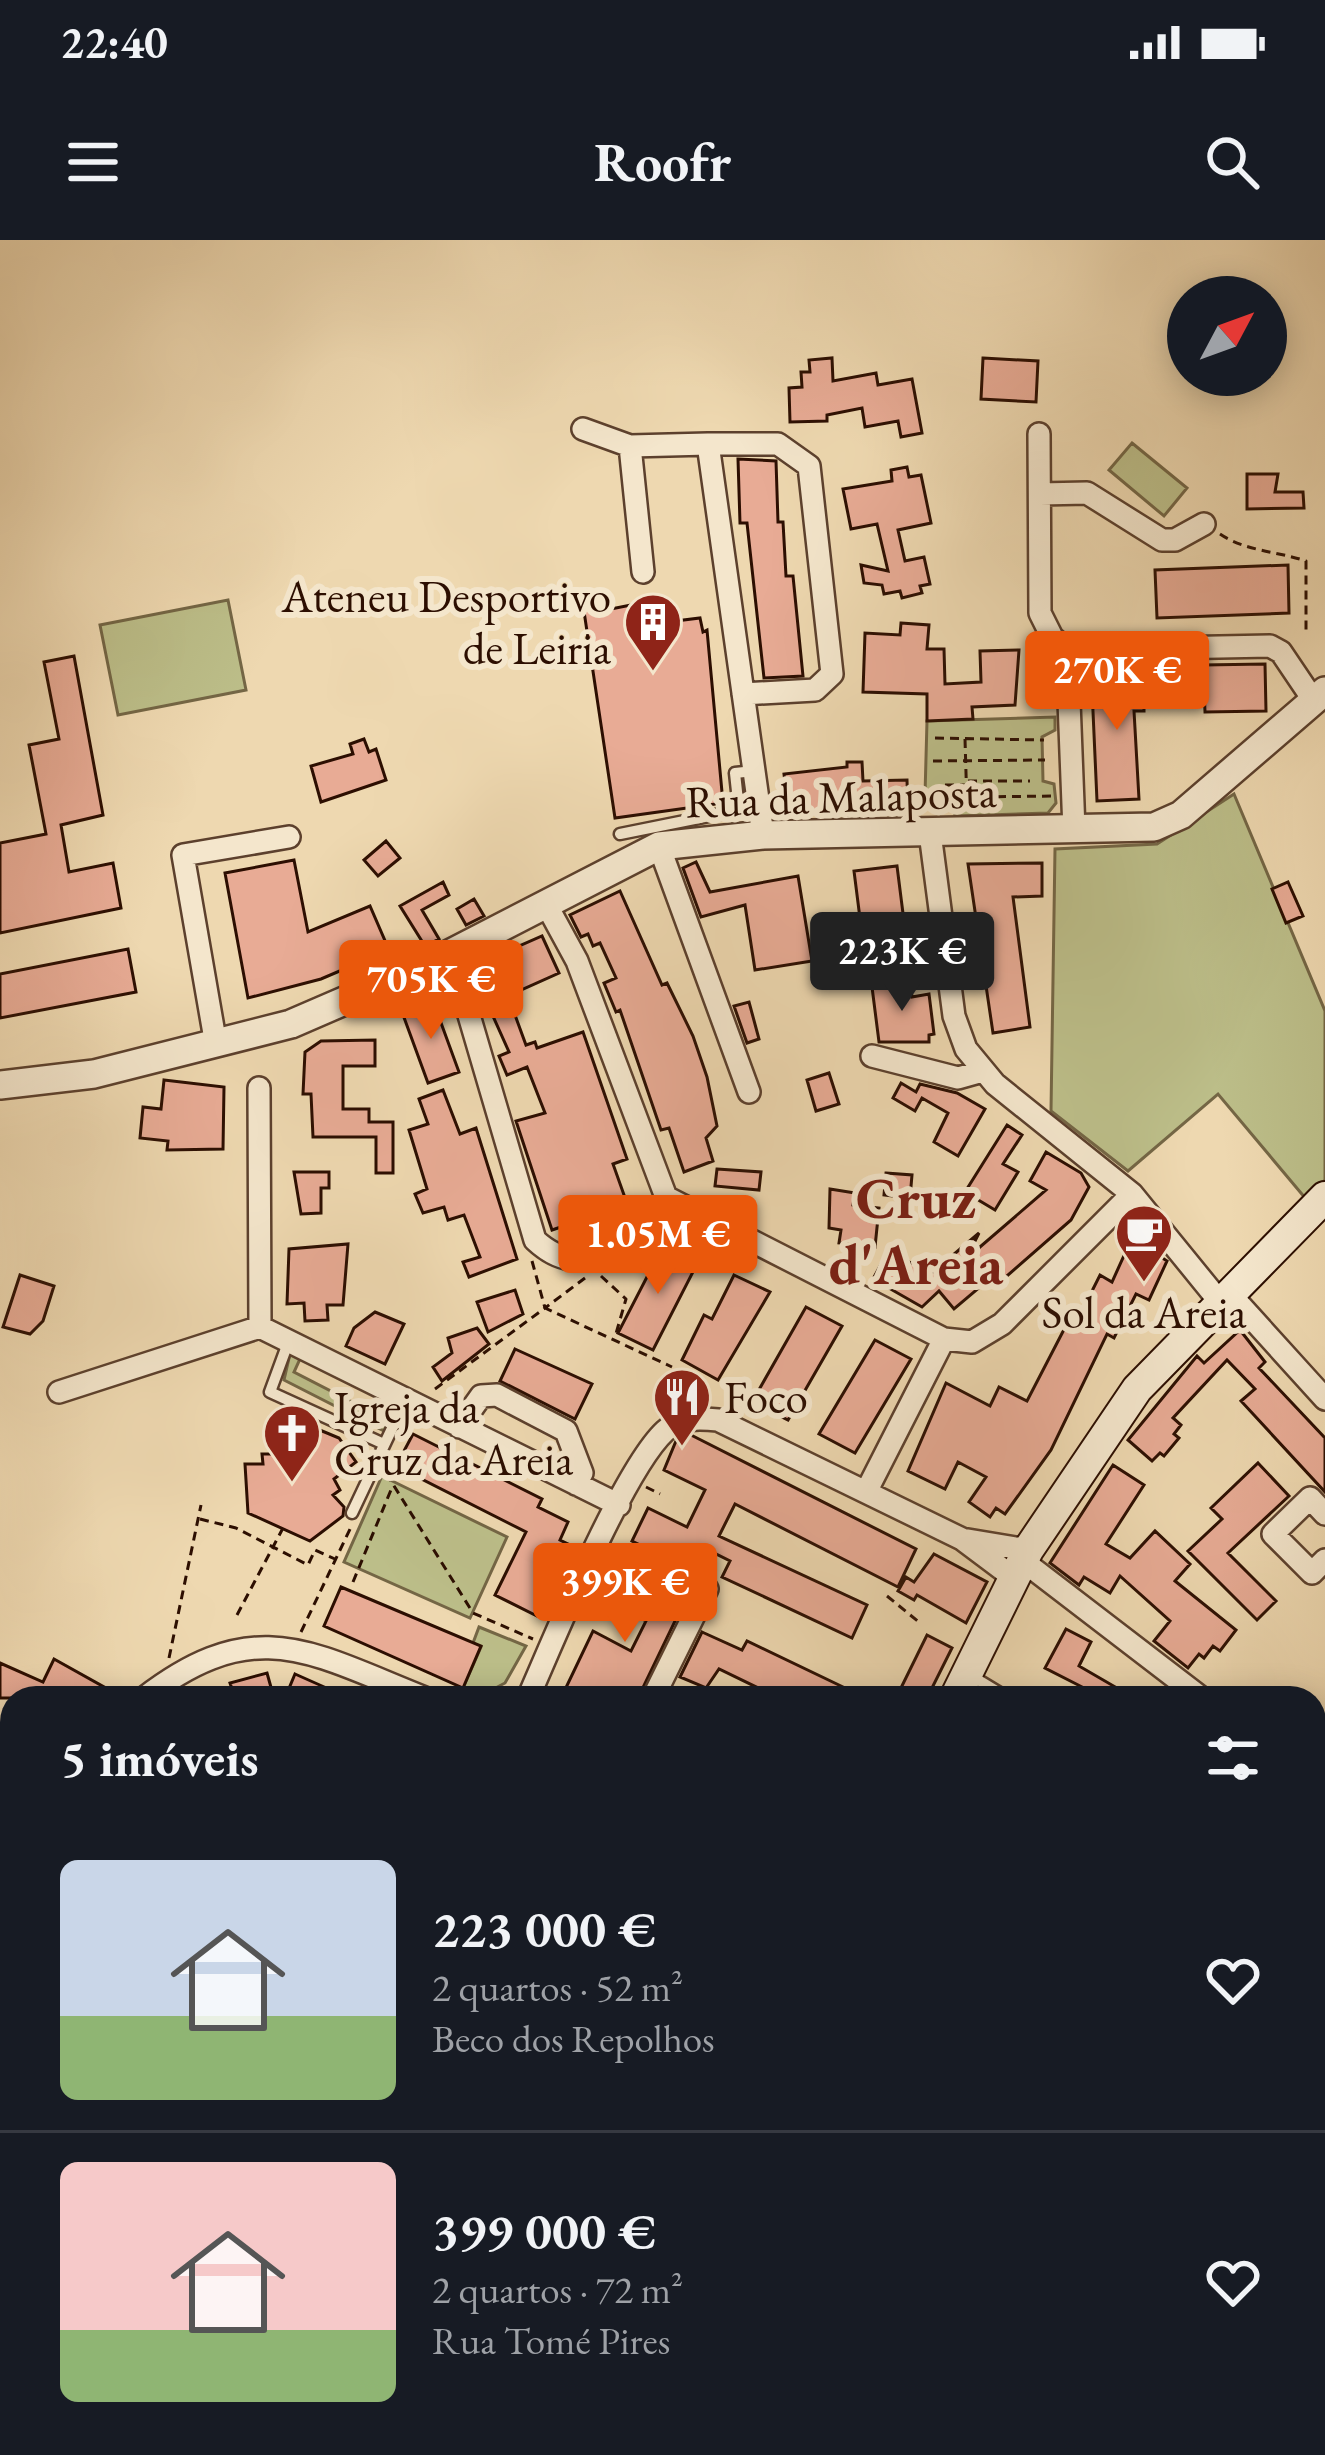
<!DOCTYPE html>
<html lang="pt">
<head>
<meta charset="utf-8">
<style>
  :root { --surface:#171b24; --page:#20242c; --text:#f1f3f6; --muted:#9ea1a6; --line:#363941; --accent:#ea580c }
  body { margin:0; font-family:"EB Garamond",serif; background:var(--page); color:var(--text); height:100vh; display:flex; flex-direction:column; font-size:45px; white-space:nowrap }
  * { box-sizing:border-box; margin:0 }
  p { font-size:39px; color:var(--muted) }
  .icon { flex:none; width:66px; height:66px; fill:none; stroke:currentColor; stroke-width:2; stroke-linecap:round; stroke-linejoin:round }
  .map { position:relative; flex:1; overflow:hidden }
  .panel { position:absolute; left:0px; top:1446px; width:1326px; height:771px; display:flex; flex-direction:column; background:var(--surface); border-radius:36px 36px 0 0; box-shadow:0 6px 30px #0003 }
  .panel>* { flex:none }
  .needle { width:78px; rotate:49deg }
  .controls { position:absolute; left:1167px; top:36px; display:grid; gap:24px }
  .controls a { display:grid; place-items:center; width:120px; height:120px; border-radius:50%; background:var(--surface); box-shadow:0 6px 30px #0003; font-size:60px }
  .price { position:absolute; translate:-50% -102px; padding:0 27px; border-radius:12px; background:var(--accent); color:#fff; font-size:39px; line-height:78px; filter:drop-shadow(0 3px 6px #0008) }
  .price::after { content:''; position:absolute; left:50%; top:72px; width:36px; height:27px; margin-left:-18px; background:inherit; clip-path:polygon(0 0,100% 0,50% 100%) }
  .price.current { background:#222; color:#fff }
  ul { padding:0; list-style:none }
  li { display:flex; align-items:center; gap:36px; height:300px; padding:0 60px }
  li+li { border-top:3px solid var(--line) }
  li span { display:grid; place-items:center; flex:none; width:336px; height:240px; border-radius:18px; color:#555 }
  li>.icon { margin-inline-start:auto }
  span .icon { width:144px; height:144px; fill:#fffc; stroke-width:1 }
  li b { font-size:51px }
  h2 { display:flex; justify-content:space-between; align-items:center; height:144px; padding:0 60px; font-size:51px }
  .status { display:flex; justify-content:space-between; align-items:center; height:84px; padding:0 60px; background:var(--surface); direction:ltr }
  .status svg { height:33px; fill:currentColor }
  header { display:flex; justify-content:space-between; align-items:center; height:156px; padding:0 60px; background:var(--surface); font-size:54px; font-weight:700 }
  .map>svg:first-child { display:block }
  .green { fill:#bcbe89; stroke:#746645; stroke-width:3 }
  .building { fill:#e8ab95; stroke:#2c0e01; stroke-width:3 }
  .lines { fill:none; stroke-linecap:round; stroke-linejoin:round }
  .service-casing { stroke:#5c402d; stroke-width:15 }
  .minor-casing { stroke:#5c402d; stroke-width:26 }
  .tertiary-casing { stroke:#5c402d; stroke-width:32 }
  .secondary-casing { stroke:#2c0e01; stroke-width:34 }
  .path { stroke:#2c0e01; stroke-width:3; stroke-dasharray:9 6; stroke-linecap:butt }
  .service { stroke:#f4e6cc; stroke-width:10 }
  .minor { stroke:#f4e6cc; stroke-width:21 }
  .tertiary { stroke:#f4e6cc; stroke-width:27 }
  .secondary { stroke:#f4e6cc; stroke-width:30 }
  .labels { text-anchor:middle; stroke-width:12; stroke-linejoin:round; paint-order:stroke }
  .poi-label { font-size:45px; fill:#2c0e01; stroke:#f4e6cc; text-anchor:start }
  .street-label { font-size:45px; fill:#2c0e01; stroke:#f4e6cc }
  .district-label { font-size:57px; font-weight:bold; fill:#7a1f14; stroke:#f4e6cc }
</style>
</head>
<body>
<div class="status"><b>22:40</b><svg viewBox="0 0 49 12"><path d="M0 12V9h3v3zM5 12V6h3v6zM10 12V3h3v9zM15 12V0h3v12zM26 1h20v11H26zM47 4h2v5h-2z"/></svg></div>
<header><svg class="icon" aria-label="menu" viewBox="0 0 24 24"><path d="M4 6h16M4 12h16M4 18h16"/></svg>Roofr<svg class="icon" aria-label="search" viewBox="0 0 24 24"><circle cx="10" cy="10" r="6"/><path d="M15 15l6 6"/></svg></header>
<div class="map">
<svg width="1325" height="2215" viewBox="0 0 1325 2215">
  <rect width="100%" height="100%" fill="#eed8b0"/>
  <filter id="stains"><feTurbulence type="fractalNoise" baseFrequency=".00167" numOctaves="4"/><feColorMatrix values="0 0 0 0 .2 0 0 0 0 .09 0 0 0 0 .02 0 0 0 .5 -.17"/></filter>
  <radialGradient id="worn" r=".72"><stop offset=".6" stop-color="#630" stop-opacity="0"/><stop offset="1" stop-color="#630" stop-opacity=".3"/></radialGradient>
  <path class="green" d="M1132,203L1187,248L1164,276L1109,230Z
    M228,360L246,450L118,475L100,385Z
    M1055,477V490L1042,497L1043,541L1054,544L1056,563L1048,573L955,576L954,555H925L927,481Z
    M1234,554L1325,771V940L1306,959L1218,854L1128,931L1051,871L1055,609L1157,604Z
    M290,1114L300,1119L294,1132L389,1181L384,1191L284,1140Z
    M382,1236L507,1297L470,1378L344,1322Z
    M479,1387L526,1406L505,1443L484,1454L463,1448L481,1407L473,1403Z
    M0,2146L12,2170V2205H29L34,2215H0Z
    M665,2205H771L766,2215H684Z"/>
  <path class="building" d="M832,118L833,141L876,133L878,145L912,139L922,193L901,197L898,181L865,187L862,168L827,175V181L790,182L789,148L802,147L801,132H810L809,120Z
    M983,118L1038,121L1036,162L981,159Z
    M738,219L776,221L778,282H783L786,336H793L803,436L764,438L747,283H740Z
    M907,227L909,237L921,235L931,283L898,290L905,321L924,317L930,344L920,346L922,353L902,358L900,351L884,354L882,345L864,343L861,325L888,331L877,284L851,289L843,249L892,241L891,230Z
    M1247,234H1278L1275,252H1303L1304,268L1247,269Z
    M1288,325L1289,373L1157,378L1155,330Z
    M608,353L611,369L646,362L651,384L700,378L703,392L707,390L723,563L615,578L582,358Z
    M901,383L929,385L927,409H944L945,444L981,442L980,411L1019,410L1015,465L972,467L973,479L927,481V454L863,452L865,393L900,395Z
    M74,416L103,575L61,585L69,632L113,623L121,668L0,693V603L46,594L29,505L59,499L44,422Z
    M1265,424L1266,471L1205,472L1203,425Z
    M1144,427V471H1134L1139,559L1097,561L1092,449H1098V437H1107V428Z
    M364,499L369,512L376,509L386,540L321,562L311,526L353,514L350,504Z
    M847,522H862L863,541L907,540L908,574L848,575V569L789,575L784,534L847,527Z
    M386,601L400,618L378,636L364,620Z
    M294,620L308,692L370,666L389,710L321,739L248,758L225,633Z
    M696,622L710,652L798,636L812,721L755,730L745,665L701,677L683,628Z
    M1042,623V656L1013,657L1030,787L993,793L968,624Z
    M897,626L908,713L865,718L854,631Z
    M443,642L449,655L422,670L439,699L425,706L400,666Z
    M1288,642L1303,676L1286,683L1272,649Z
    M620,651L662,745L667,743L693,796L707,837L717,886L706,898L713,921L684,932L669,888L661,890L620,770L616,772L604,743L616,738L600,703L593,706L588,694L581,697L570,675Z
    M474,659L484,676L466,685L457,669Z
    M542,696L559,733L508,756L526,805L535,802L537,808L583,792L627,919L613,924L629,969L618,972L621,983L565,998L561,987L552,990L516,881L545,873L527,827L507,835L499,816L509,812L471,727Z
    M128,709L136,752L0,778V734Z
    M910,742L912,757L929,754L934,794L929,795V802H879L872,747Z
    M433,761L459,832L428,843L402,772Z
    M749,762L759,799L747,803L734,766Z
    M375,800V826H343V869H369V882H393V933H376V897H313L311,854H303L305,812L321,801Z
    M829,833L839,864L816,871L807,840Z
    M164,840L224,847L223,909L167,910L168,901L140,898L143,867L161,869Z
    M901,843L916,852L920,844L957,853L985,869L958,916L934,902L948,873L922,858L915,871L893,858Z
    M443,850L460,894L476,888L517,1019L469,1037L463,1022L480,1017L464,975L448,980L444,967L423,973L415,954L427,949L409,890L428,884L419,859Z
    M1007,885L1022,895L1003,924L1018,932L995,970L965,952Z
    M1046,912L1081,933L1089,947L1071,980L1000,1042L994,1035L954,1069L939,1051L922,1067L873,1039L887,1013L933,1032L979,993L966,1019L1046,950L1030,941Z
    M717,929L761,932L759,950L715,946Z
    M294,932H329V948H321V973L301,974Z
    M886,933L912,935L910,958L884,955Z
    M830,949L855,953L853,965L879,968L875,1007L839,1003L841,990L829,988Z
    M1132,998L1167,1021L1149,1060L1136,1054L1114,1098L1107,1094L1051,1210L1005,1274L996,1268L990,1277L969,1262L986,1237L958,1222L945,1249L908,1231L946,1143L990,1166L999,1147L1027,1161L1071,1076L1078,1079L1100,1035L1112,1042Z
    M348,1004L343,1065H327L328,1080L305,1081L304,1063L287,1064L289,1009Z
    M664,1004L698,1022L653,1110L618,1093Z
    M20,1035L54,1046L43,1081L30,1094L3,1087Z
    M734,1035L770,1052L718,1140L682,1120L704,1075L712,1079Z
    M515,1050L523,1074L488,1092L477,1062Z
    M806,1067L842,1086L788,1180L752,1162Z
    M375,1072L404,1084L385,1124L346,1106L354,1088Z
    M477,1088L489,1104L442,1141L433,1127L452,1113L448,1098Z
    M1240,1090L1265,1122L1259,1128L1325,1198V1252L1241,1161L1255,1149L1227,1120L1173,1178L1181,1185L1174,1194L1179,1198L1164,1216L1160,1213L1152,1221L1128,1200L1197,1116L1204,1123Z
    M875,1100L911,1119L855,1213L819,1194Z
    M515,1109L592,1144L575,1179L500,1141Z
    M303,1183L339,1198L356,1222L334,1239L340,1250L333,1255L344,1267L343,1276L310,1301L248,1273L245,1224H263L262,1214H277L273,1187Z
    M413,1194L542,1259L538,1267L568,1282L560,1300L572,1306L537,1376L495,1355L526,1292L396,1226Z
    M691,1195L916,1309L898,1347L735,1264L719,1296L867,1365L852,1398L722,1337L730,1321L698,1305L687,1328L632,1301L648,1268L687,1287L705,1250L664,1230L676,1201Z
    M1258,1223L1289,1256L1228,1313L1276,1361L1257,1380L1188,1311L1222,1279L1211,1268Z
    M1113,1225L1144,1245L1106,1304L1130,1318L1155,1291L1190,1324L1175,1341L1236,1390L1220,1411L1213,1406L1204,1418L1199,1414L1188,1428L1154,1401L1170,1381L1120,1336L1110,1353L1084,1337L1079,1345L1050,1323Z
    M934,1314L987,1342L966,1383L917,1355L914,1360L898,1351L906,1337L914,1342Z
    M619,1330L677,1358L669,1373L677,1377L638,1458H561L593,1391L631,1411L646,1381L604,1360Z
    M341,1347L481,1406L463,1448L324,1386Z
    M1066,1389L1091,1402L1079,1426L1117,1448L1112,1458H1086L1090,1451L1045,1428Z
    M702,1392L742,1410L747,1401L866,1458H779L719,1429L706,1448L680,1437Z
    M927,1395L952,1408L927,1458H896Z
    M54,1419L104,1447L99,1458H0V1423L43,1442Z
    M267,1433L274,1458H235L230,1443Z
    M295,1434L349,1458H285Z"/>
  <g class="lines">
    <defs>
      <path id="service" d="M620,594L739,570L735,533L754,531
        M288,1103L270,1152L384,1204
        M352,1273L405,1161
        M970,1435L1008,1458
        M1314,2072L1325,2077
        M1314,2123L1325,2101
        M979,2205L999,2215
        M617,2215L622,2205
        M1115,2215L1120,2205
        M1269,2215L1274,2205"/>
      <path id="minor" d="M583,189L630,206L708,204L763,595
        M1039,194L1040,373L1052,397L1067,410L1074,590
        M708,204H778L809,226L832,434L815,450L743,454
        M630,206L643,332
        M1040,254L1087,253L1162,300H1175L1204,284
        M1067,410L1270,406L1281,412L1314,461
        M930,593L954,776L966,809L995,844L1132,954L1220,1062
        M659,606L749,852
        M546,664L577,721L666,957L944,1099L972,1102L1002,1084L1132,954
        M451,714L535,1000C585,1047 634,1000 666,957
        M216,805L183,615L289,597
        M872,816L958,838L983,831
        M259,848L260,1087L619,1265
        M1229,1053L1325,1159
        M59,1152L260,1087
        M459,1187L481,1156L497,1155L566,1191L582,1233L576,1244
        M866,1252L944,1099
        M1325,1274L1310,1258L1273,1294L1312,1333L1325,1320
        M962,1299L1028,1310
        M1023,1321L1199,1456
        M144,1458C256,1372 311,1413 425,1458
        M528,1458C554,1399 623,1230 665,1191C680,1177 699,1178 718,1180L962,1299L1014,1338
        M653,1458L707,1349
        M1314,1533L1325,1571
        M0,1578L12,1585
        M1314,1823L1325,1828
        M0,1876L12,1882"/>
      <path id="tertiary" d="M0,845L94,834L291,784L430,724L659,606L763,595L1154,587L1181,575L1325,451"/>
      <path id="secondary" d="M955,1458L1028,1310L1137,1149L1325,957
        M581,2215L586,2205"/>
    </defs>
    <use href="#service" class="service-casing"/>
    <use href="#minor" class="minor-casing"/>
    <use href="#tertiary" class="tertiary-casing"/>
    <use href="#secondary" class="secondary-casing"/>
    <path class="path" d="M1220,294C1245,311 1276,311 1306,321V395
      M935,498L1044,500
      M965,499L967,567
      M933,521L1045,520
      M968,541H1030
      M945,545H966
      M967,557L1055,556
      M532,1021L545,1068L585,1038
      M601,1036L626,1059L615,1097
      M435,1149L545,1068L672,1127
      M386,1233L473,1373L533,1399
      M646,1247L660,1254
      M200,1279L236,1288L308,1325L315,1310L335,1319
      M614,1321L680,1354
      M353,1342L393,1245
      M887,1356L920,1383
      M237,1375L283,1288
      M301,1392L351,1287
      M169,1418L201,1265"/>
    <use href="#service" class="service"/>
    <use href="#minor" class="minor"/>
    <use href="#tertiary" class="tertiary"/>
    <use href="#secondary" class="secondary"/>
  </g>
  <defs>
    <symbol id="building-pin" viewBox="-11 -11 22 30"><path d="M0 17L-7.5 6A9.5 9.5 0 1 1 7.5 6Z" fill="#8f2418" stroke="#f4e6cc"/><path d="M-4-6H4V6H1V3H-1V6H-4ZM-2.5-4.3h1.7v1.8h-1.7ZM.8-4.3h1.7v1.8H.8ZM-2.5-1h1.7V.8h-1.7ZM.8-1h1.7V.8H.8Z" fill="#fff"/></symbol>
    <symbol id="cafe-pin" viewBox="-11 -11 22 30"><path d="M0 17L-7.5 6A9.5 9.5 0 1 1 7.5 6Z" fill="#8f2418" stroke="#f4e6cc"/><path d="M-5.5-4.5H6V0H3Q3 3.5 0 3.5H-2.5Q-5.5 3.5-5.5 0ZM3-3.2v2h1.7v-2ZM-6 4.5H4V6H-6Z" fill="#fff"/></symbol>
    <symbol id="restaurant-pin" viewBox="-11 -11 22 30"><path d="M0 17L-7.5 6A9.5 9.5 0 1 1 7.5 6Z" fill="#8f2418" stroke="#f4e6cc"/><path d="M-5-6h1v4h1v-4h1v4h1v-4h1v5L-1.5 .5V6h-2V.5L-5-1ZM5-6V6H3V1.5H1.5Q1.5-4 5-6Z" fill="#fff"/></symbol>
    <symbol id="church-pin" viewBox="-11 -11 22 30"><path d="M0 17L-7.5 6A9.5 9.5 0 1 1 7.5 6Z" fill="#8f2418" stroke="#f4e6cc"/><path d="M-1.2-6h2.4v3.5h3.3v2.4h-3.3V6h-2.4V-.1h-3.3v-2.4h3.3Z" fill="#fff"/></symbol>
  </defs>
  <g fill-rule="evenodd">
    <use href="#building-pin" x="620" y="349" width="66" height="90"/>
    <use href="#cafe-pin" x="1111" y="960" width="66" height="90"/>
    <use href="#restaurant-pin" x="649" y="1124" width="66" height="90"/>
    <use href="#church-pin" x="259" y="1160" width="66" height="90"/>
  </g>
  <g class="labels">
    <g class="poi-label">
      <text x="611" y="372" text-anchor="end">Ateneu Desportivo<tspan x="611" dy="52">de Leiria</tspan></text>
      <text x="1144" y="1088" text-anchor="middle">Sol da Areia</text>
      <text x="724" y="1173">Foco</text>
      <text x="334" y="1183">Igreja da<tspan x="334" dy="52">Cruz da Areia</tspan></text>
    </g>
    <g class="street-label">
      <text transform="translate(841 556) rotate(-2)" y="16">Rua da Malaposta</text>
    </g>
    <g class="district-label">
      <text x="916" y="978">Cruz<tspan x="916" dy="66">d'Areia</tspan></text>
    </g>
  </g>
  <rect width="100%" height="100%" filter="url(#stains)"/>
  <rect width="100%" height="100%" fill="url(#worn)"/>
</svg>
<div class="controls">
<a><svg class="needle" viewBox="-14 -14 28 28"><path d="M0-13l5 13h-10z" fill="#e53935"/><path d="M0 13l5-13h-10z" fill="#9ea1a6"/></svg></a>
</div>
<b class="price" style="left:1117px;top:493px">270K €</b>
<b class="price current" style="left:902px;top:774px">223K €</b>
<b class="price" style="left:431px;top:802px">705K €</b>
<b class="price" style="left:658px;top:1057px">1.05M €</b>
<b class="price" style="left:625px;top:1405px">399K €</b>
<section class="panel">
<h2>5 imóveis<svg class="icon" aria-label="filters" viewBox="0 0 24 24"><path d="M4 7h16M4 17h16"/><circle cx="9" cy="7" r="2"/><circle cx="15" cy="17" r="2"/></svg></h2>
<ul>
<li><span style="background:linear-gradient(#c9d6e8 65%,#8fb573 0)"><svg class="icon" aria-label="home" viewBox="0 0 24 24"><path d="M3 11l9-7 9 7M6 9v11h12V9"/></svg></span><div><b>223 000 €</b><p>2 quartos · 52 m²</p><p>Beco dos Repolhos</p></div><svg class="icon" aria-label="heart" viewBox="0 0 24 24"><path d="M12 20l-8-8c-3-5 5-10 8-4 3-6 11-1 8 4z"/></svg></li>
<li><span style="background:linear-gradient(#f6c9c9 70%,#8fb573 0)"><svg class="icon" aria-label="home" viewBox="0 0 24 24"><path d="M3 11l9-7 9 7M6 9v11h12V9"/></svg></span><div><b>399 000 €</b><p>2 quartos · 72 m²</p><p>Rua Tomé Pires</p></div><svg class="icon" aria-label="heart" viewBox="0 0 24 24"><path d="M12 20l-8-8c-3-5 5-10 8-4 3-6 11-1 8 4z"/></svg></li>
</ul>
</section>
</div>
</body>
</html>
